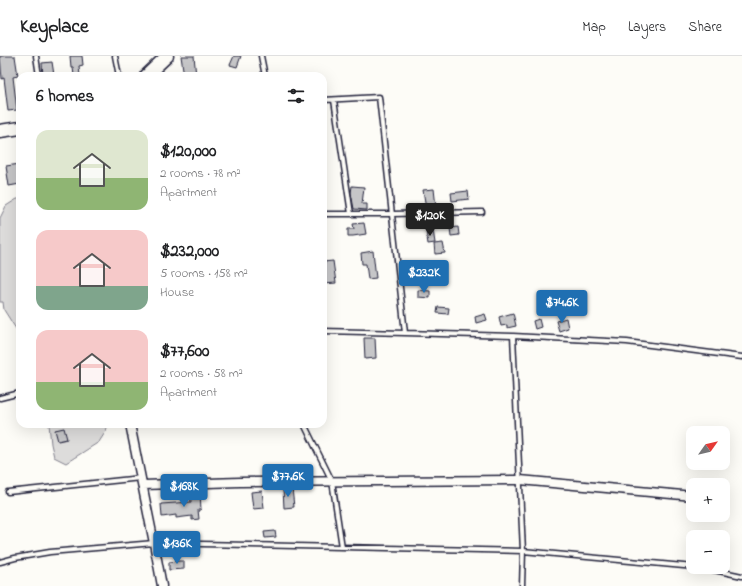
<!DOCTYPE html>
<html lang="en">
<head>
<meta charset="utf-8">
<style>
  :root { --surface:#fff; --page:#f2f2f2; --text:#202124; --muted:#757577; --line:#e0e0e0; --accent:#1f6fb2 }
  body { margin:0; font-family:"Indie Flower",sans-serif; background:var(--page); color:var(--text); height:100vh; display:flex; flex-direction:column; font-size:15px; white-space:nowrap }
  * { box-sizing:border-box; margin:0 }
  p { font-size:13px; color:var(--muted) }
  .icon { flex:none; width:22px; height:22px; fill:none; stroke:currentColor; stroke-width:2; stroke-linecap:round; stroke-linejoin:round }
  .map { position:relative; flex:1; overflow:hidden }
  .side { position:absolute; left:16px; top:16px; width:311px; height:356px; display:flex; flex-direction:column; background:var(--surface); border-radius:12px; box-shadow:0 4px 16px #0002 }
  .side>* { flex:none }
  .needle { width:26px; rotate:56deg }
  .tools { position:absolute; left:686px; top:370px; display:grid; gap:8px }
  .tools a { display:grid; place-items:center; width:44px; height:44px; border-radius:8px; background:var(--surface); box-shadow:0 4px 16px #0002; font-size:20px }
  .price { position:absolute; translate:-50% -34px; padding:0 9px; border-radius:4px; background:var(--accent); color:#fff; font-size:13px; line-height:26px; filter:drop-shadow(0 1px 2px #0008) }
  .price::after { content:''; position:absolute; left:50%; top:24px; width:12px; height:9px; margin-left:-6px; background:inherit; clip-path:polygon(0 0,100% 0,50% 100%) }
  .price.on { background:#222; color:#fff }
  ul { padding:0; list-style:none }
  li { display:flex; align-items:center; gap:12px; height:100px; padding:0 20px }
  li span { display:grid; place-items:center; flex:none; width:112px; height:80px; border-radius:12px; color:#555 }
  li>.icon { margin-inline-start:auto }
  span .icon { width:48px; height:48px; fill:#fffc; stroke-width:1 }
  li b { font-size:17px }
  h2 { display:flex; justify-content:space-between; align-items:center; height:48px; padding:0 20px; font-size:17px }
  header { display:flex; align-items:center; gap:24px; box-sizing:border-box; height:56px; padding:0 20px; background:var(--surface); border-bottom:1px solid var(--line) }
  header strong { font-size:19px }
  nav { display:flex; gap:22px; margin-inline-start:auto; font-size:14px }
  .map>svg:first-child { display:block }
  .green { fill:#dddcdb; stroke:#807f8b }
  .building { fill:#c6c6c8; stroke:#22223b }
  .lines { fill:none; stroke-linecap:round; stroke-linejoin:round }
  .lane-casing { stroke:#22223b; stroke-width:7 }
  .street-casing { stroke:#22223b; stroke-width:11 }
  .secondary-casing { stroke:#22223b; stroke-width:15 }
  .lane { stroke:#fdfcf7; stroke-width:4 }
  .street { stroke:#fdfcf7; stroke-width:8 }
  .secondary { stroke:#fdfcf7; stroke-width:12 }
</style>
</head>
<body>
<header>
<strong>Keyplace</strong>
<nav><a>Map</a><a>Layers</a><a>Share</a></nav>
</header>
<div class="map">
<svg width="742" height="530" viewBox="0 0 742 530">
  <rect width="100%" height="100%" fill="#fdfcf7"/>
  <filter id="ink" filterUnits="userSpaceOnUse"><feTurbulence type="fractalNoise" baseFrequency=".025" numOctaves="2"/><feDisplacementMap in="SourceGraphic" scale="8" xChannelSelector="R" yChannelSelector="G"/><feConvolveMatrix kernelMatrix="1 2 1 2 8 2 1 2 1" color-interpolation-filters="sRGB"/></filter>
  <g filter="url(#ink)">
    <path class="green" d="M17,143H20V297L18,289V276L4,254L3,246H0V162L6,150Z
      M49,368H108L106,375L99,386L66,407L54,401L51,388Z"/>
    <path class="building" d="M0,0H15L18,20L13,21L17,54L8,55L4,22L2,23Z
      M70,0H82L83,9L79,10L80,20H74L73,11H71Z
      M181,0H194L196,20H184Z
      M234,0H241L237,11L230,9Z
      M52,6L54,19L43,20L42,7Z
      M20,108V128L9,130L6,110Z
      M352,130L364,131L362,148H367V154L354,153L351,137Z
      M434,133L436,151L426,152L423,134Z
      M468,135L469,143L452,145L451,137Z
      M364,167L366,178L353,180H348V173H354L353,168Z
      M458,171L459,179L451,180L450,172Z
      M433,174L435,187L428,188L426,175Z
      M443,187L445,197L435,198L434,188Z
      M373,195L376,222L368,223L366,208H362L361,197Z
      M333,205L336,227L323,228V206Z
      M418,234L430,235V242L418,241Z
      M438,251L449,252L448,258L437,257Z
      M513,257L516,270L507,272V269L501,270L499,261Z
      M485,258L487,264L476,267L475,261Z
      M566,262L568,272L559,275L556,265Z
      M539,263L541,271L535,273L533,265Z
      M364,282H375L376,302L365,303Z
      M64,372L67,383L58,385L55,374Z
      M292,432L294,451L284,452L283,433Z
      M200,435L201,454H198L199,463L192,464V460L176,462V459L162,461L161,448L191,446L190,436Z
      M262,435L264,452L253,453L251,436Z
      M275,475L276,481L265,482L264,476Z
      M179,505H184V513L169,514V506Z"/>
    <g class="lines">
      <defs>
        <path id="lane" d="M36,0L39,20
          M115,0L119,20
          M261,0L265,20
          M323,44L379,41L405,277
          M334,44L351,158
          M323,158H392L482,156
          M323,275L405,277L513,280L627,286L742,301
          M513,280L523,495L522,530
          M0,342L20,337
          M304,368L332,425L342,491
          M8,436L141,422
          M0,506L15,502L50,496L154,487L523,495L705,512L742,520"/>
        <path id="street" d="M130,368L154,487L162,530
          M143,429L240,426L520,424L693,440"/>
        <path id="secondary" d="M146,20L167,0
          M0,75L20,72"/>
      </defs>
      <use href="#lane" class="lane-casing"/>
      <use href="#street" class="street-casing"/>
      <use href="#secondary" class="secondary-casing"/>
      <use href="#lane" class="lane"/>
      <use href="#street" class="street"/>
      <use href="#secondary" class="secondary"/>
    </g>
  </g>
</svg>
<div class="tools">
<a><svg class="needle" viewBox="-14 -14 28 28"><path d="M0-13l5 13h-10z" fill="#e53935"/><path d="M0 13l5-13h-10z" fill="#757577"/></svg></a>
<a>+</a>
<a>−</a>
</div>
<b class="price on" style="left:430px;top:181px">$120K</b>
<b class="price" style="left:424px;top:238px">$232K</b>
<b class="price" style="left:562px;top:268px">$74.6K</b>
<b class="price" style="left:288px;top:442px">$77.6K</b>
<b class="price" style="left:184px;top:452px">$168K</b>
<b class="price" style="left:177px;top:509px">$136K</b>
<section class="side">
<h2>6 homes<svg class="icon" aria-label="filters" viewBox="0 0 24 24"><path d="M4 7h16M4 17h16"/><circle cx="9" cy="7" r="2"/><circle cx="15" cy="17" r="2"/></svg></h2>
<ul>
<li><span style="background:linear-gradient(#dfe7d0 60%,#8fb573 0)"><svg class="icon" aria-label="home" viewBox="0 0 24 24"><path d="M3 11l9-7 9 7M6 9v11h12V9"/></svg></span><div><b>$120,000</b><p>2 rooms · 78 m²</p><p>Apartment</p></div></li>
<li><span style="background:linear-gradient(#f6c9c9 70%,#7fa58c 0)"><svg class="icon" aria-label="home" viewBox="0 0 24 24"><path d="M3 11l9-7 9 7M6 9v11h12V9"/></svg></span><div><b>$232,000</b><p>5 rooms · 158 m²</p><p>House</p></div></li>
<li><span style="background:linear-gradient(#f6c9c9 65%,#8fb573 0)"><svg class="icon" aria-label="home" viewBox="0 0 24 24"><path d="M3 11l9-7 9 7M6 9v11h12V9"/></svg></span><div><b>$77,600</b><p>2 rooms · 58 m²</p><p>Apartment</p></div></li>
</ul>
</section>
</div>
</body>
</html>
